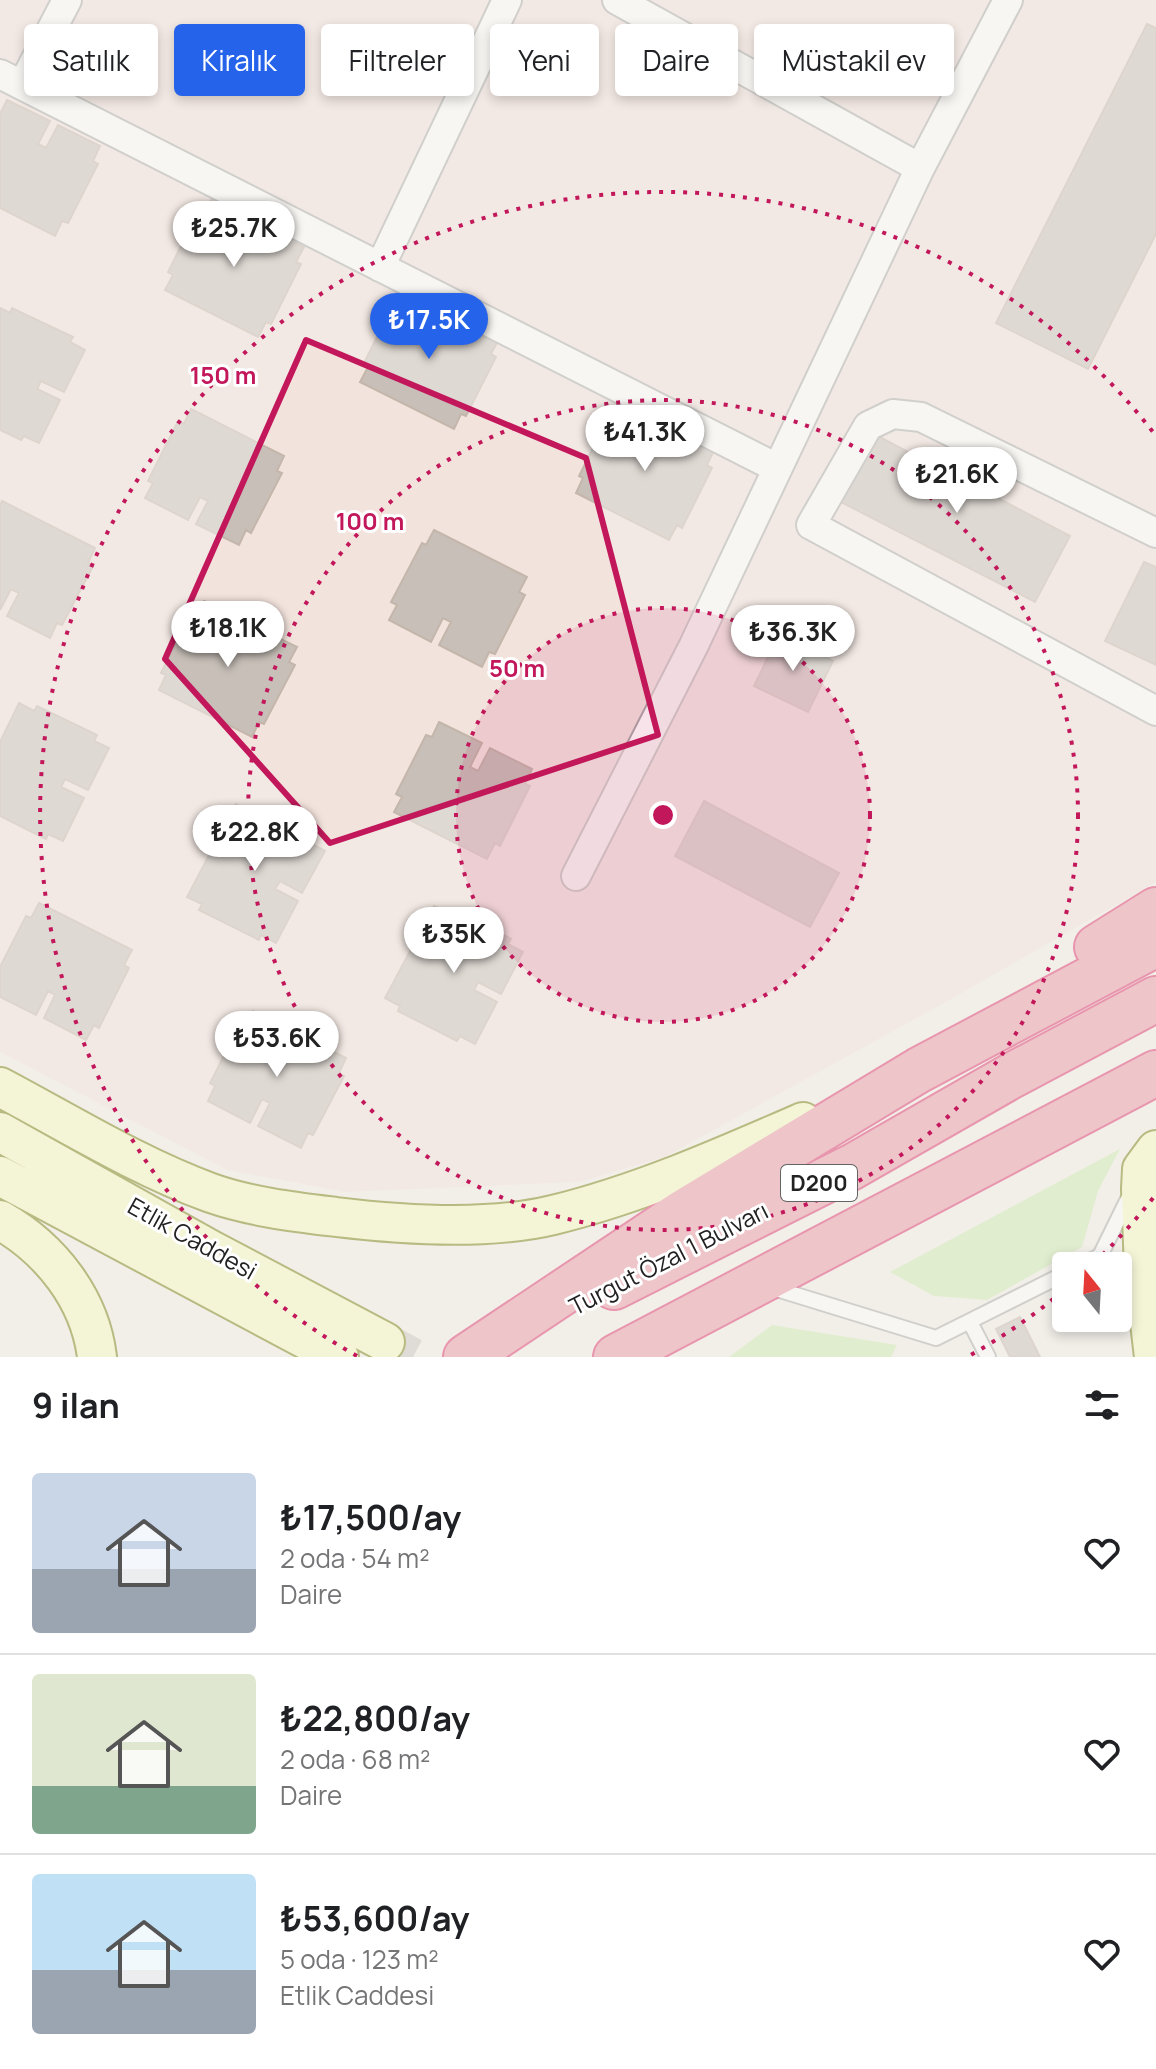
<!DOCTYPE html>
<html lang="tr">
<head>
<meta charset="utf-8">
<style>
  :root { --surface:#fff; --page:#f6f6f6; --text:#202124; --muted:#757577; --line:#e0e0e0; --accent:#2563eb }
  body { margin:0; font-family:Manrope,sans-serif; background:var(--page); color:var(--text); height:100vh; display:flex; flex-direction:column; font-size:30px; white-space:nowrap }
  * { box-sizing:border-box; margin:0 }
  p { font-size:26px; color:var(--muted) }
  .icon { flex:none; width:44px; height:44px; fill:none; stroke:currentColor; stroke-width:2; stroke-linecap:round; stroke-linejoin:round }
  .map { position:relative; height:1357px; overflow:hidden }
  .drawer { display:flex; flex-direction:column; background:var(--surface); flex:1 }
  .drawer>* { flex:none }
  .top-card { position:absolute; left:24px; top:24px; width:1108px; height:72px; display:flex; gap:16px }
  .needle { width:52px; rotate:342deg }
  .fabs { position:absolute; left:1052px; top:1252px; display:grid; gap:16px }
  .fabs a { display:grid; place-items:center; width:80px; height:80px; border-radius:8px; background:var(--surface); box-shadow:0 4px 12px #0003; font-size:40px }
  .price { position:absolute; translate:-50% -68px; padding:0 18px; border-radius:28px; background:#fff; color:#222; font-size:26px; line-height:52px; filter:drop-shadow(0 2px 4px #0008) }
  .price::after { content:''; position:absolute; left:50%; top:48px; width:24px; height:18px; margin-left:-12px; background:inherit; clip-path:polygon(0 0,100% 0,50% 100%) }
  .price.selected { background:var(--accent); color:#fff }
  ul { padding:0; list-style:none }
  li { display:flex; align-items:center; gap:24px; height:200px; padding:0 32px }
  li+li { border-top:2px solid var(--line) }
  li span { display:grid; place-items:center; flex:none; width:224px; height:160px; border-radius:8px; color:#555 }
  li>.icon { margin-inline-start:auto }
  span .icon { width:96px; height:96px; fill:#fffc; stroke-width:1 }
  li b { font-size:34px }
  h2 { display:flex; justify-content:space-between; align-items:center; height:96px; padding:0 32px; font-size:34px }
  .pill { padding:0 28px; border-radius:8px; background:var(--surface); box-shadow:0 4px 12px #0003; font-size:28px; line-height:72px }
  .pill.selected { background:var(--accent); color:#fff }
  .map>svg:first-child { display:block }
  .military { fill:#f3e3dd }
  .grass { fill:#cdebb0 }
  .building { fill:#c7bfb8; stroke:#c4b6ab; stroke-width:2 }
  .lines { fill:none; stroke-linecap:round; stroke-linejoin:round }
  .secondary-tunnel { stroke:#c8c6c1; stroke-width:38; stroke-dasharray:38 19; stroke-linecap:butt }
  .lane-casing { stroke:#a9a9a9; stroke-width:18 }
  .street-casing { stroke:#a9a9a9; stroke-width:32 }
  .secondary-casing { stroke:#707d05; stroke-width:42 }
  .highway-casing { stroke:#dc2a67; stroke-width:48 }
  .lane { stroke:#fff; stroke-width:14 }
  .street { stroke:#fff; stroke-width:28 }
  .secondary { stroke:#f7fabf; stroke-width:38 }
  .highway { stroke:#e892a2; stroke-width:44 }
  .marked { fill:none; stroke:#c2185b; stroke-width:6; stroke-linejoin:round }
  .ring { fill:none; stroke:#c2185b; stroke-width:4; stroke-dasharray:4 8 }
  .labels { text-anchor:middle; stroke-width:6; stroke-linejoin:round; paint-order:stroke }
  .shield { fill:#fff; stroke:#646464; stroke-width:2 }
  .shield-label { font-size:22px; font-weight:bold; fill:#222 }
  .street-label { font-size:24px; fill:#222; stroke:#fff }
  .centre { fill:#c2185b; stroke:#fff; stroke-width:4 }
  .ring-label { font-size:24px; text-anchor:middle; font-weight:bold; fill:#c2185b; stroke:#fff; stroke-width:6; stroke-linejoin:round; paint-order:stroke }
</style>
</head>
<body>
<div class="map">
<svg width="1156" height="1357" viewBox="0 0 1156 1357">
  <rect width="100%" height="100%" fill="#f2efe9"/>
  <path class="military" d="M0,0H1156V882L955,997L665,1157L580,1182L345,1192L227,1170L0,1052Z"/>
  <path class="grass" d="M1120,1149L1098,1191L1082,1247L987,1300L934,1296L890,1272Z
    M772,1325L897,1345L891,1357H729Z"/>
  <path class="building" d="M1147,24L1156,28V234L1088,369L996,323Z
    M7,100L50,121L38,144L46,148L58,125L100,146L93,161L98,164L68,223L62,221L55,236L0,208V114Z
    M211,200L253,222L242,245L249,248L261,225L304,247L296,262L301,264L271,324L266,322L258,337L165,290L173,275L168,272L198,212L203,215Z
    M406,293L449,314L437,337L445,341L456,318L499,339L491,354L496,357L466,416L461,414L454,429L360,382L368,367L363,365L393,305L398,308Z
    M0,308L10,313L12,308L73,337L70,342L85,350L64,392L41,381L37,389L60,400L39,443L24,436L21,440L0,430Z
    M622,404L664,425L652,448L660,452L672,429L714,450L707,465L712,468L682,528L677,525L669,540L576,493L583,478L579,476L609,416L614,419Z
    M191,409L284,456L277,471L282,473L251,533L246,530L239,545L196,524L208,501L200,497L188,520L145,498L153,483L148,481L178,421L184,424Z
    M876,435L951,475L965,447L1006,468L992,495L1070,536L1035,602L841,502Z
    M2,501L95,548L88,563L93,566L62,625L57,623L50,638L7,616L19,593L11,589L0,610V506Z
    M434,530L527,577L519,592L525,595L495,654L489,652L482,667L439,645L451,622L443,618L431,642L389,620L397,605L391,602L422,543L426,545Z
    M1144,562L1156,567V665L1105,641Z
    M204,601L247,622L235,645L243,649L254,626L297,647L289,662L295,665L264,724L259,722L252,737L159,690L166,675L161,673L191,613L196,616Z
    M779,634L833,661L808,712L754,686Z
    M19,703L34,711L37,706L97,735L94,741L109,748L88,790L65,779L61,787L84,798L63,841L48,834L46,839L0,816V742Z
    M439,722L482,743L470,767L478,771L490,748L532,769L525,784L530,786L500,846L495,843L487,859L394,812L402,797L396,794L426,735L432,737Z
    M704,801L839,873L810,927L675,856Z
    M236,804L251,813L253,807L313,838L310,843L325,851L302,893L280,881L275,889L298,901L276,943L261,935L259,940L199,910L202,904L187,897Z
    M39,903L132,950L124,965L129,968L99,1028L94,1025L86,1040L44,1018L55,995L48,991L36,1015L0,997V967L26,916L31,918Z
    M434,906L449,913L452,909L511,939L508,944L523,952L501,994L478,982L474,990L497,1002L475,1044L460,1036L457,1041L398,1011L400,1006L385,998Z
    M253,1011L346,1058L339,1073L344,1076L313,1135L308,1133L301,1148L258,1126L270,1103L262,1099L250,1123L208,1101L215,1086L210,1083L240,1024L246,1026Z
    M1020,1317L1040,1357H1010L996,1329Z"/>
  <g class="lines">
    <path class="secondary-tunnel" d="M385,1342L413,1357"/>
    <defs>
      <path id="lane" d="M1080,1266L1100,1256L1130,1195
        M770,1287L936,1338L1066,1273
        M970,1322L988,1357"/>
      <path id="street" d="M617,0L920,168
        M0,74L777,468
        M23,84L67,0
        M380,267L507,0
        M1156,533L921,417L893,414L868,426L811,525L1156,711
        M576,876L693,647L920,168L1008,0"/>
      <path id="secondary" d="M0,1087C68,1123 139,1167 211,1193C251,1207 295,1212 336,1217C403,1225 487,1231 553,1215C639,1194 723,1157 803,1122
        M0,1132L211,1250L385,1342
        M0,1176L339,1357
        M0,1220C51,1249 90,1299 97,1357
        M1154,1357L1144,1271L1141,1189L1142,1169L1156,1150"/>
      <path id="highway" d="M1097,947L1156,910
        M614,1287L852,1167L1011,1076L1156,999
        M466,1357L682,1213L919,1070L1156,944
        M616,1357L1156,1073"/>
    </defs>
    <use href="#lane" class="lane-casing"/>
    <use href="#street" class="street-casing"/>
    <use href="#secondary" class="secondary-casing"/>
    <use href="#highway" class="highway-casing"/>
    <use href="#lane" class="lane"/>
    <use href="#street" class="street"/>
    <use href="#secondary" class="secondary"/>
    <use href="#highway" class="highway"/>
  </g>
  <path d="M0 0H1156V1357H0ZM306,340L586,458L658,735L330,843L165,659Z" fill="#f2efe9" fill-opacity=".55" fill-rule="evenodd"/>
  <path class="marked" d="M306,340L586,458L658,735L330,843L165,659Z"/>
  <circle cx="663" cy="815" r="207" fill="#c2185b" fill-opacity=".12"/>
  <g class="ring">
    <circle cx="663" cy="815" r="207"/>
    <circle cx="663" cy="815" r="415"/>
    <path d="M1153 1198A622 622 0 0 1 1095 1262M1063 1291A622 622 0 0 1 969 1356M357 1356A622 622 0 1 1 1153 432"/>
  </g>
  <g class="labels">
    <rect class="shield" x="781" y="1165" width="76" height="36" rx="6"/>
    <g class="shield-label">
      <text x="819" y="1191">D200</text>
    </g>
    <g class="street-label">
      <text transform="translate(192 1239) rotate(29)" y="8">Etlik Caddesi</text>
      <text transform="translate(669 1259) rotate(-27)" y="8">Turgut Özal 1 Bulvarı</text>
    </g>
  </g>
  <circle cx="663" cy="815" r="12" class="centre"/>
  <g class="ring-label">
    <text x="223" y="384">150 m</text>
    <text x="370" y="530">100 m</text>
    <text x="517" y="677">50 m</text>
  </g>
</svg>
<div class="fabs">
<a><svg class="needle" viewBox="-14 -14 28 28"><path d="M0-13l5 13h-10z" fill="#e53935"/><path d="M0 13l5-13h-10z" fill="#757577"/></svg></a>
</div>
<b class="price" style="left:234px;top:269px">₺25.7K</b>
<b class="price selected" style="left:429px;top:361px">₺17.5K</b>
<b class="price" style="left:645px;top:473px">₺41.3K</b>
<b class="price" style="left:957px;top:515px">₺21.6K</b>
<b class="price" style="left:228px;top:669px">₺18.1K</b>
<b class="price" style="left:793px;top:673px">₺36.3K</b>
<b class="price" style="left:255px;top:873px">₺22.8K</b>
<b class="price" style="left:454px;top:975px">₺35K</b>
<b class="price" style="left:277px;top:1079px">₺53.6K</b>
<div class="top-card">
<a class="pill">Satılık</a>
<a class="pill selected">Kiralık</a>
<a class="pill">Filtreler</a>
<a class="pill">Yeni</a>
<a class="pill">Daire</a>
<a class="pill">Müstakil ev</a>
</div>
</div>
<section class="drawer">
<h2>9 ilan<svg class="icon" aria-label="filters" viewBox="0 0 24 24"><path d="M4 7h16M4 17h16"/><circle cx="9" cy="7" r="2"/><circle cx="15" cy="17" r="2"/></svg></h2>
<ul>
<li><span style="background:linear-gradient(#c9d6e8 60%,#9aa5b1 0)"><svg class="icon" aria-label="home" viewBox="0 0 24 24"><path d="M3 11l9-7 9 7M6 9v11h12V9"/></svg></span><div><b>₺17,500/ay</b><p>2 oda · 54 m²</p><p>Daire</p></div><svg class="icon" aria-label="heart" viewBox="0 0 24 24"><path d="M12 20l-8-8c-3-5 5-10 8-4 3-6 11-1 8 4z"/></svg></li>
<li><span style="background:linear-gradient(#dfe7d0 70%,#7fa58c 0)"><svg class="icon" aria-label="home" viewBox="0 0 24 24"><path d="M3 11l9-7 9 7M6 9v11h12V9"/></svg></span><div><b>₺22,800/ay</b><p>2 oda · 68 m²</p><p>Daire</p></div><svg class="icon" aria-label="heart" viewBox="0 0 24 24"><path d="M12 20l-8-8c-3-5 5-10 8-4 3-6 11-1 8 4z"/></svg></li>
<li><span style="background:linear-gradient(#bfe0f5 60%,#9aa5b1 0)"><svg class="icon" aria-label="home" viewBox="0 0 24 24"><path d="M3 11l9-7 9 7M6 9v11h12V9"/></svg></span><div><b>₺53,600/ay</b><p>5 oda · 123 m²</p><p>Etlik Caddesi</p></div><svg class="icon" aria-label="heart" viewBox="0 0 24 24"><path d="M12 20l-8-8c-3-5 5-10 8-4 3-6 11-1 8 4z"/></svg></li>
</ul>
</section>
</body>
</html>
